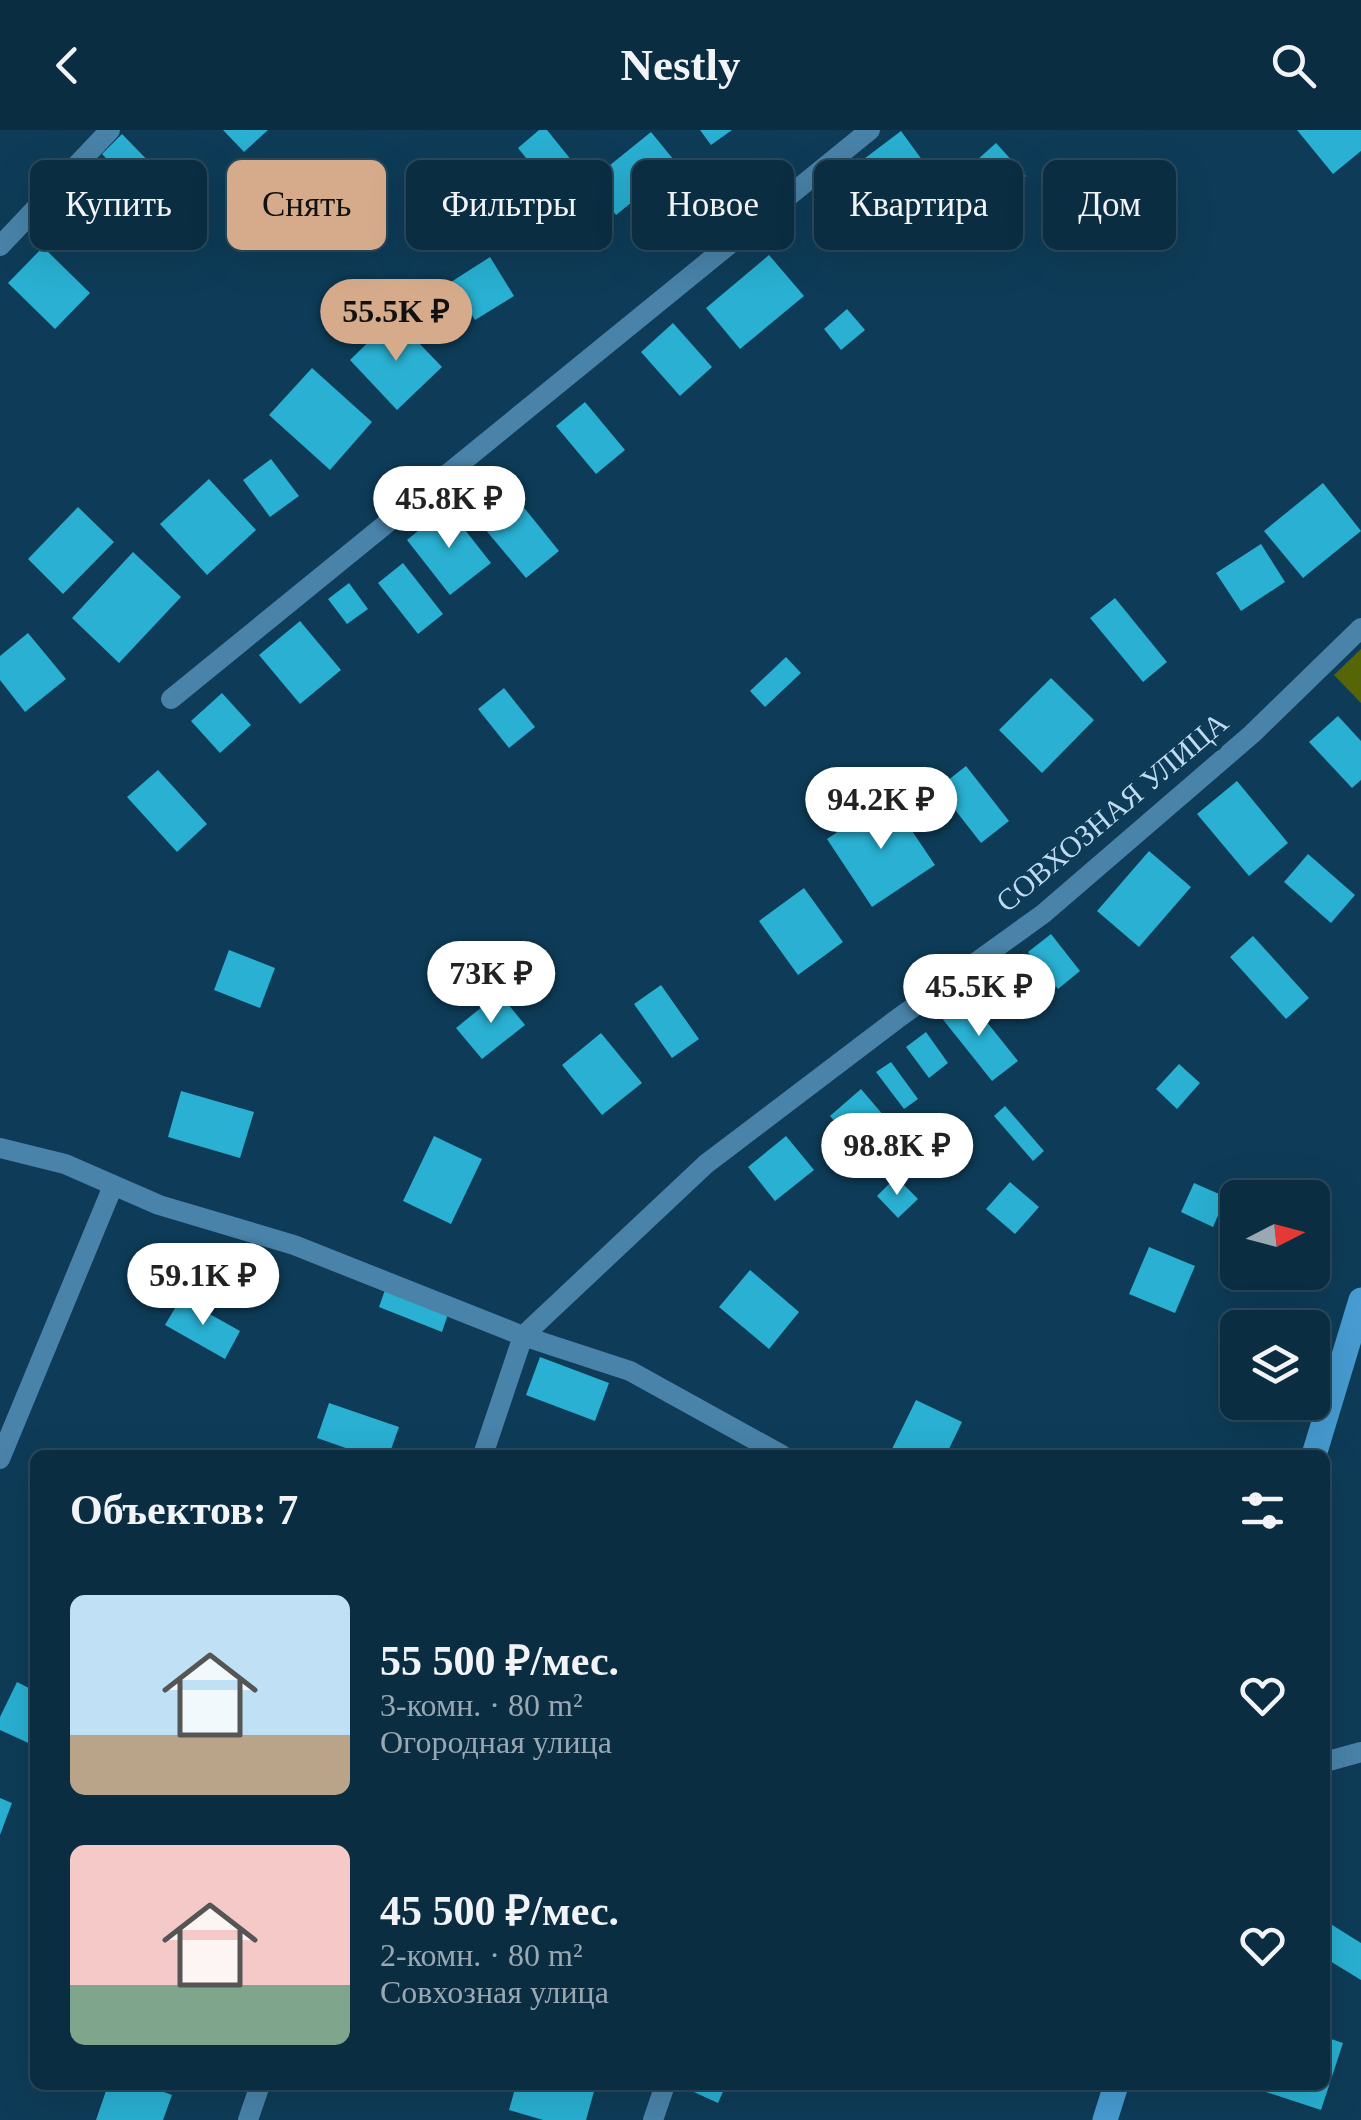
<!DOCTYPE html>
<html lang="ru">
<head>
<meta charset="utf-8">
<style>
  :root { --surface:#0a2d42; --page:#18394d; --text:#f1f3f6; --muted:#99a8b2; --line:#2a495b; --accent:#d6ab8b }
  body { margin:0; font-family:"Times New Roman",serif; background:var(--page); color:var(--text); height:100vh; display:flex; flex-direction:column; font-size:38px; white-space:nowrap }
  * { box-sizing:border-box; margin:0 }
  p { font-size:32px; color:var(--muted) }
  .icon { flex:none; width:55px; height:55px; fill:none; stroke:currentColor; stroke-width:2; stroke-linecap:round; stroke-linejoin:round }
  .map { position:relative; flex:1; overflow:hidden }
  .panel { position:absolute; left:30px; top:1320px; width:1300px; height:640px; display:flex; flex-direction:column; background:var(--surface); border-radius:15px; box-shadow:0 10px 40px #0002,0 0 0 2px var(--line) }
  .panel>* { flex:none }
  .guide { position:absolute; left:30px; top:30px; width:1302px; height:90px; display:flex; gap:20px }
  .needle { width:65px; rotate:84deg }
  .fabs { position:absolute; left:1220px; top:1050px; display:grid; gap:20px }
  .fabs a { display:grid; place-items:center; width:110px; height:110px; border-radius:15px; background:var(--surface); box-shadow:0 10px 40px #0002,0 0 0 2px var(--line); font-size:50px }
  .price { position:absolute; translate:-50% -85px; padding:0 22px; border-radius:35px; background:#fff; color:#222; font-size:32px; line-height:65px; filter:drop-shadow(0 2px 5px #0008) }
  .price::after { content:''; position:absolute; left:50%; top:60px; width:30px; height:22px; margin-left:-15px; background:inherit; clip-path:polygon(0 0,100% 0,50% 100%) }
  .price.selected { background:var(--accent); color:#111 }
  ul { padding:0; list-style:none }
  li { display:flex; align-items:center; gap:30px; height:250px; padding:0 40px }
  li span { display:grid; place-items:center; flex:none; width:280px; height:200px; border-radius:15px; color:#555 }
  li>.icon { margin-inline-start:auto }
  span .icon { width:120px; height:120px; fill:#fffc; stroke-width:1 }
  li b { font-size:42px }
  h2 { display:flex; justify-content:space-between; align-items:center; height:120px; padding:0 40px; font-size:42px }
  .tag { padding:0 35px; border-radius:15px; background:var(--surface); box-shadow:0 10px 40px #0002,0 0 0 2px var(--line); font-size:35px; line-height:90px }
  .tag.selected { background:var(--accent); color:#111 }
  header { display:flex; justify-content:space-between; align-items:center; height:130px; padding:0 40px; background:var(--surface); font-size:45px; font-weight:700 }
  .map>svg:first-child { display:block }
  .green { fill:#566607 }
  .building { fill:#29b0d2 }
  .lines { fill:none; stroke-linecap:round; stroke-linejoin:round }
  .minor { stroke:#4983a9; stroke-width:20 }
  .primary { stroke:#479cd2; stroke-width:25 }
  .labels { text-anchor:middle; stroke-width:10; stroke-linejoin:round; paint-order:stroke }
  .street-label { font-size:30px; fill:#bedbf0; stroke:#0e3c58 }
</style>
</head>
<body>
<header><svg class="icon" aria-label="back" viewBox="0 0 24 24"><path d="M15 5l-7 7 7 7"/></svg>Nestly<svg class="icon" aria-label="search" viewBox="0 0 24 24"><circle cx="10" cy="10" r="6"/><path d="M15 15l6 6"/></svg></header>
<div class="map">
<svg width="1361" height="1990" viewBox="0 0 1361 1990">
  <rect width="100%" height="100%" fill="#0e3c58"/>
  <path class="green" d="M1361,519V573L1334,545Z"/>
  <path class="building" d="M223,0H268L244,22Z
    M539,0H547L589,52L563,74L518,18Z
    M700,0H732L711,15Z
    M1297,0H1361V21L1333,44Z
    M901,1L939,53L890,89L852,38Z
    M651,2L678,35L616,85L589,52Z
    M122,4L159,42L139,62L102,24Z
    M996,13L1026,46L997,73L967,39Z
    M104,43L144,79L105,122L65,86Z
    M43,117L90,163L55,199L8,153Z
    M769,125L804,166L740,219L706,178Z
    M490,127L514,166L475,190L451,152Z
    M847,179L865,200L841,220L824,199Z
    M394,187L442,237L397,280L350,230Z
    M673,193L712,237L680,266L641,222Z
    M312,238L372,292L330,340L269,285Z
    M585,272L625,320L596,344L556,296Z
    M271,329L299,366L270,387L243,350Z
    M209,349L256,400L207,445L160,394Z
    M1323,353L1361,401L1303,448L1264,401Z
    M513,364L559,421L526,448L479,392Z
    M78,377L114,412L63,464L28,429Z
    M447,377L491,433L450,465L407,410Z
    M1261,414L1285,452L1241,481L1216,443Z
    M133,422L181,467L119,533L72,488Z
    M403,433L443,484L418,504L378,453Z
    M349,453L368,479L347,494L328,469Z
    M1115,468L1167,532L1143,552L1090,488Z
    M300,491L341,540L300,574L259,525Z
    M28,503L66,549L25,582L0,550V526Z
    M786,527L801,543L765,577L750,561Z
    M1051,548L1094,590L1042,643L999,600Z
    M504,558L535,597L509,618L478,579Z
    M222,563L251,595L220,623L191,591Z
    M1338,586L1361,611V650L1352,658L1309,612Z
    M966,636L1009,691L981,713L938,658Z
    M158,640L207,694L177,722L127,667Z
    M1237,651L1288,713L1249,746L1197,684Z
    M889,667L935,735L872,777L827,709Z
    M1149,721L1191,757L1139,817L1097,781Z
    M1308,724L1355,765L1331,793L1284,752Z
    M804,758L843,812L798,845L759,791Z
    M1051,804L1080,841L1058,859L1028,822Z
    M1253,806L1309,868L1286,889L1230,827Z
    M229,820L275,838L260,878L214,860Z
    M1013,839L1040,872L1019,889L992,855Z
    M661,855L699,909L672,928L634,874Z
    M499,863L525,895L482,929L456,898Z
    M966,866L1018,931L992,951L941,887Z
    M926,902L948,933L929,948L906,917Z
    M601,903L642,953L602,985L562,935Z
    M891,932L918,969L904,979L876,942Z
    M1179,934L1200,953L1177,979L1156,959Z
    M861,959L901,1006L870,1033L830,986Z
    M181,961L254,982L240,1028L168,1007Z
    M1005,976L1044,1021L1033,1031L994,986Z
    M434,1006L482,1029L451,1094L403,1071Z
    M786,1006L814,1040L775,1071L748,1037Z
    M896,1047L918,1069L898,1088L877,1066Z
    M1010,1052L1039,1077L1015,1104L986,1079Z
    M1194,1053L1226,1067L1213,1097L1181,1082Z
    M1149,1117L1195,1136L1175,1183L1129,1164Z
    M750,1140L799,1182L769,1219L719,1177Z
    M385,1160L448,1184L442,1202L379,1177Z
    M181,1168L240,1201L225,1229L165,1195Z
    M540,1227L609,1253L595,1291L526,1265Z
    M916,1270L962,1292L946,1325H899L891,1321Z
    M329,1273L399,1297L389,1325H366L317,1308Z
    M17,1552L35,1561V1616L0,1600V1587Z
    M0,1668L12,1673L0,1705Z
    M1329,1793L1361,1813V1850L1325,1828V1800Z
    M1325,1907L1343,1913L1321,1980L1248,1956L1325,1955Z
    M108,1955H145L172,1965L163,1990H96Z
    M516,1955H586L595,1958L586,1990H543L509,1980Z
    M686,1955H726L718,1973L685,1958Z"/>
  <g class="lines">
    <path class="minor" d="M0,116L110,0
      M171,569L870,0
      M0,1018L65,1034L159,1075L294,1115L523,1206L630,1241L782,1325
      M483,1325L523,1206L706,1034L897,889L1043,784L1252,604L1361,498
      M0,1329L113,1056
      M1325,1632L1361,1622
      M248,1990L260,1955
      M653,1990L665,1955"/>
    <path class="primary" d="M1314,1325L1361,1170
      M1105,1990L1116,1955"/>
  </g>
  <g class="labels">
    <g class="street-label">
      <text transform="translate(1112 682) rotate(-40)" y="10">СОВХОЗНАЯ УЛИЦА</text>
    </g>
  </g>
</svg>
<div class="fabs">
<a><svg class="needle" viewBox="-14 -14 28 28"><path d="M0-13l5 13h-10z" fill="#e53935"/><path d="M0 13l5-13h-10z" fill="#99a8b2"/></svg></a>
<a><svg class="icon" aria-label="layers" viewBox="0 0 24 24"><path d="M12 4l9 5-9 5-9-5zM3 14l9 5 9-5"/></svg></a>
</div>
<b class="price selected" style="left:396px;top:234px">55.5K ₽</b>
<b class="price" style="left:449px;top:421px">45.8K ₽</b>
<b class="price" style="left:881px;top:722px">94.2K ₽</b>
<b class="price" style="left:491px;top:896px">73K ₽</b>
<b class="price" style="left:979px;top:909px">45.5K ₽</b>
<b class="price" style="left:897px;top:1068px">98.8K ₽</b>
<b class="price" style="left:203px;top:1198px">59.1K ₽</b>
<div class="guide">
<a class="tag">Купить</a>
<a class="tag selected">Снять</a>
<a class="tag">Фильтры</a>
<a class="tag">Новое</a>
<a class="tag">Квартира</a>
<a class="tag">Дом</a>
</div>
<section class="panel">
<h2>Объектов: 7<svg class="icon" aria-label="filters" viewBox="0 0 24 24"><path d="M4 7h16M4 17h16"/><circle cx="9" cy="7" r="2"/><circle cx="15" cy="17" r="2"/></svg></h2>
<ul>
<li><span style="background:linear-gradient(#bfe0f5 70%,#b9a48a 0)"><svg class="icon" aria-label="home" viewBox="0 0 24 24"><path d="M3 11l9-7 9 7M6 9v11h12V9"/></svg></span><div><b>55 500 ₽/мес.</b><p>3-комн. · 80 m²</p><p>Огородная улица</p></div><svg class="icon" aria-label="heart" viewBox="0 0 24 24"><path d="M12 20l-8-8c-3-5 5-10 8-4 3-6 11-1 8 4z"/></svg></li>
<li><span style="background:linear-gradient(#f6c9c9 70%,#7fa58c 0)"><svg class="icon" aria-label="home" viewBox="0 0 24 24"><path d="M3 11l9-7 9 7M6 9v11h12V9"/></svg></span><div><b>45 500 ₽/мес.</b><p>2-комн. · 80 m²</p><p>Совхозная улица</p></div><svg class="icon" aria-label="heart" viewBox="0 0 24 24"><path d="M12 20l-8-8c-3-5 5-10 8-4 3-6 11-1 8 4z"/></svg></li>
</ul>
</section>
</div>
</body>
</html>
